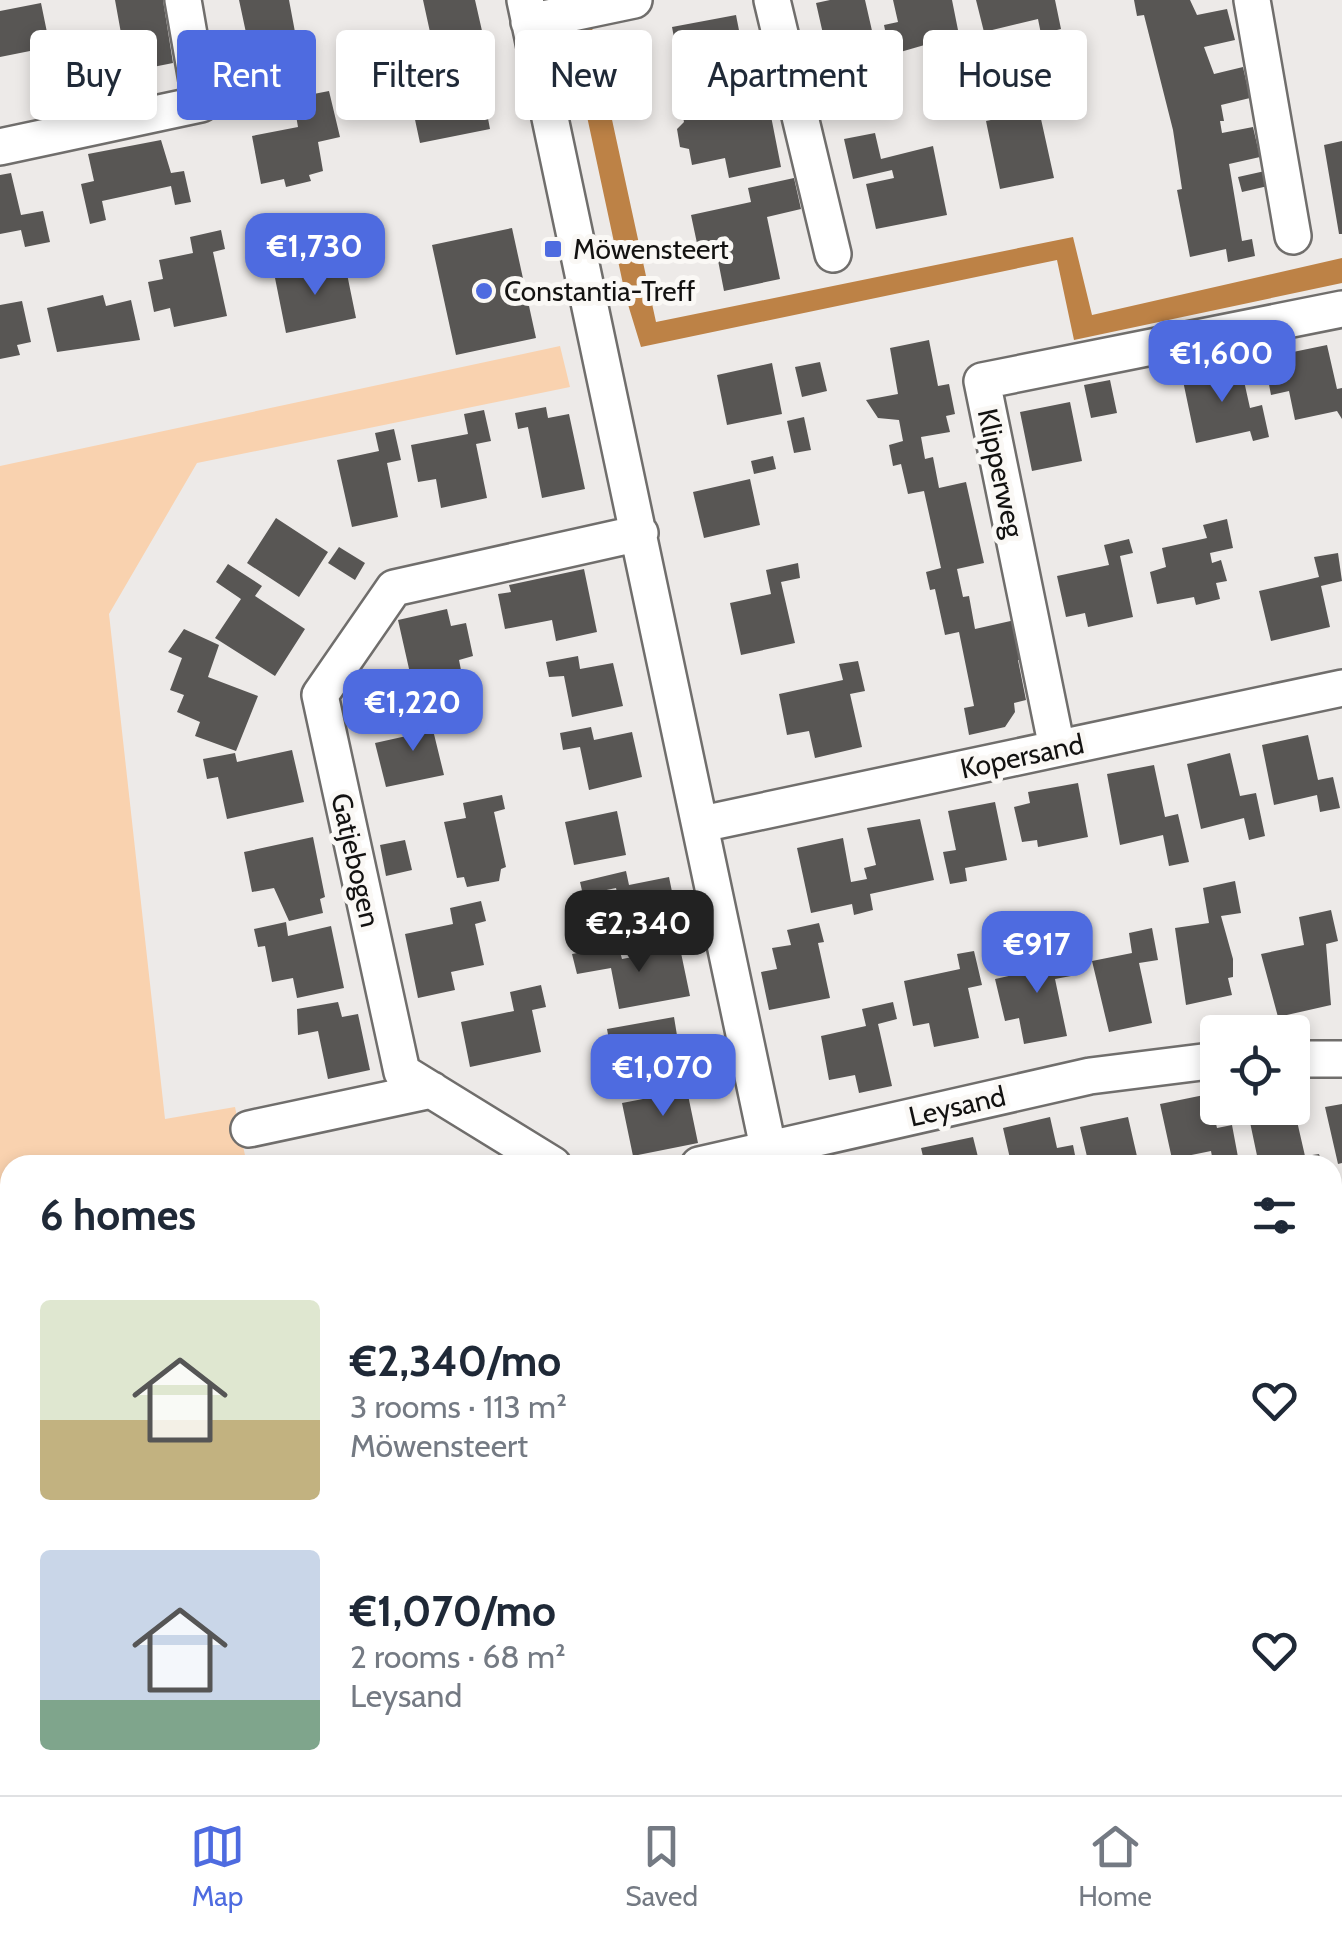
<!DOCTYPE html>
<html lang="en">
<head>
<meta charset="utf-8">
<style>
  :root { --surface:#fff; --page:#f6f6f7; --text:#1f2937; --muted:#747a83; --line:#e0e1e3; --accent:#4e6be0 }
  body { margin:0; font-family:Cabin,sans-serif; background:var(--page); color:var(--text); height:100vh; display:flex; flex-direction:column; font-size:38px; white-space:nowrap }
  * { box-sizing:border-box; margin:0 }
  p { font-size:32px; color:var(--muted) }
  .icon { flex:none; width:55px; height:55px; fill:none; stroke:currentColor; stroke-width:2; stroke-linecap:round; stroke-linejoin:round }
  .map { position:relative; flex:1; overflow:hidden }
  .sheet { position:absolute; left:0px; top:1155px; width:1342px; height:640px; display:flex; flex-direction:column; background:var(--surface); border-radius:30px 30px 0 0; box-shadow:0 5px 15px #0003 }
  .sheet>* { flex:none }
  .guide { position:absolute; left:30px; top:30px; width:1282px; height:90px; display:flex; gap:20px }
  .fabs { position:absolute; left:1200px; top:1015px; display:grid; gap:20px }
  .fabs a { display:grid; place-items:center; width:110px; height:110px; border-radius:10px; background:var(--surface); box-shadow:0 5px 15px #0003; font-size:50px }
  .price { position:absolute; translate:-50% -85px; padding:0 22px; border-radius:20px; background:var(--accent); color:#fff; font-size:32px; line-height:65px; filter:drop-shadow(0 2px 5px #0008) }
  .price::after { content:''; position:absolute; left:50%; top:60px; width:30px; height:22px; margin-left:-15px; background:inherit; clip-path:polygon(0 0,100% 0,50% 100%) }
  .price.selected { background:#222; color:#fff }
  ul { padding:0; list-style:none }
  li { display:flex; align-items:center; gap:30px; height:250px; padding:0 40px }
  li span { display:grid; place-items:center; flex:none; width:280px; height:200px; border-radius:10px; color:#555 }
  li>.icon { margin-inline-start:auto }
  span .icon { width:120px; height:120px; fill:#fffc; stroke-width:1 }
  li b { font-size:42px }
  h2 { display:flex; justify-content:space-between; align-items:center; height:120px; padding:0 40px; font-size:42px }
  .chip { padding:0 35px; border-radius:10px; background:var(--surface); box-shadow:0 5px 15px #0003; font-size:35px; line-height:90px }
  .chip.selected { background:var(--accent); color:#fff }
  .dock { display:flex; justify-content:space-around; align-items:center; height:140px; border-top:2px solid var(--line); background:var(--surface); font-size:28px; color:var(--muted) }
  .dock a { display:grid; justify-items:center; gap:5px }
  .dock .selected { color:var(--accent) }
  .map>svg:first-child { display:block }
  .green { fill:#f9d2af }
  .water { fill:#bd8246 }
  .building { fill:#585654 }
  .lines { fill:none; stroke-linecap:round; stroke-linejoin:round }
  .street-casing { stroke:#706e6c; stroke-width:40 }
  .secondary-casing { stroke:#706e6c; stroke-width:58 }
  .street { stroke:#fff; stroke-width:35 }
  .secondary { stroke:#fff; stroke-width:52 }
  .poi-dot { fill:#4e6be0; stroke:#faf8f5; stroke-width:4 }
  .labels { text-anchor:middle; stroke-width:10; stroke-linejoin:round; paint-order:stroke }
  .poi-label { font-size:28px; fill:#131211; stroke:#faf8f5; text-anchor:start }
  .street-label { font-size:28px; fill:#131211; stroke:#faf8f5 }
</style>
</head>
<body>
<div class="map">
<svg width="1342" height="1795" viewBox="0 0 1342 1795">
  <rect width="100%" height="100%" fill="#edeae8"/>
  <path class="green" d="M560,346L570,387L197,463L109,614L165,1119L235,1107L247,1165H10V1564L0,1566V466Z
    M1342,1447V1795H943L941,1785H1332V1449Z
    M10,1693V1785H821L823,1795H0V1695Z"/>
  <path class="water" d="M562,0H586L656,322L1073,237L1092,315L1342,258V283L1074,340L1057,260L641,347L626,298Z"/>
  <path class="building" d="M115,0H163L173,63L128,72Z
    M239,0H289L295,32L248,42Z
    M423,0H475L485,44L435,55Z
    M830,0H865L878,57L890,55L897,87L866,94L861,71L833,78L816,3Z
    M893,0H952L959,35L890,55L884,25L898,22Z
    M976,0H1055L1061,29L1041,34L1038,19L984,32Z
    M1134,0H1190L1197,15L1227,9L1235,40L1204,47L1214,74L1243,67L1250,98L1221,105L1224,121H1220L1222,133L1253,127L1260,157L1229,164L1242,241L1252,239L1255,256L1228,262L1226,249L1190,257L1177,190L1182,189L1173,130L1144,15L1137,16Z
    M41,3L50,47L0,57V11Z
    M736,15L748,76L725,81L728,92L712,96L717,116L769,106L781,167L729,178L725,158L692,165L689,149L680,147L677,129L684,122L680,103L696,99L693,83L702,81L699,65L680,69L672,27Z
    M430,53L434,69L419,72L424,91L384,100L380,81L393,77L389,61Z
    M130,75L133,93L101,99L98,81Z
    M482,87L490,129L420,143L411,101Z
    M329,91L340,137L318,142L323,171L309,175L311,181L286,187L284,179L261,184L252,136L298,127L293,98Z
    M1039,110L1054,178L1000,189L986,121Z
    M875,133L881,159L933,146L947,215L876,229L866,184L894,178L892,170L853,179L844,139Z
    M161,140L171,173L184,171L191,202L175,205L171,186L102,201L106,220L90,224L81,184L94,181L88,154Z
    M1342,141V234H1339L1324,145Z
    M1265,171L1268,186L1242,192L1238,177Z
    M11,173L21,215L43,211L50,242L25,247L21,230L0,234V175Z
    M794,178L801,209L767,217L780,279L724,291L715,245L698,248L691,215L751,202L748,188Z
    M512,228L536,338L456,355L432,245Z
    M221,230L225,249L213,252L227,316L174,327L170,308L154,312L148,282L163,279L159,260L193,253L190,237Z
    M372,234L376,255L336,263L332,243Z
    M345,264L356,318L286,333L275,278Z
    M103,295L106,306L131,300L140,340L57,352L47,308Z
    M22,301L31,342L17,345L20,355L0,359V305Z
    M929,340L938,386L949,384L955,414L946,416L950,432L921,437L925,459L933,457L939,488L966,482L984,563L957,569L963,597L969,596L975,629L1015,620L1023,660H1018L1026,700L1014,703L1015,712L1005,727L969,735L964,708L974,706L959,632L945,635L935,589L930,590L926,572L941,568L924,491L908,494L901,464L893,466L889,445L903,441L899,420L878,418L866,400L898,394L890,348Z
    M1327,345L1337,389L1342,388V419L1337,411L1295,420L1289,391L1271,395L1264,358Z
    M820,362L827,391L802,397L795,367Z
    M772,363L782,414L727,425L717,375Z
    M1240,363L1250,408L1262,405L1269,437L1253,441L1250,431L1196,443L1182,376Z
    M1110,380L1117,413L1091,418L1084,385Z
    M1070,402L1082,461L1032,471L1020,412Z
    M546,407L548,418L569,414L585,489L542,498L528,427L518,429L515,413Z
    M484,410L491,441L476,444L487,498L441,508L436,479L418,482L411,445L468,434L464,414Z
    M804,417L811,450L794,453L787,421Z
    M394,429L401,460L387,463L398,517L352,527L337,460L379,451L375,433Z
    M773,456L776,469L754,474L751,461Z
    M750,479L760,525L704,538L693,492Z
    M276,518L328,552L299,597L247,563Z
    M1227,519L1233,548L1210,553L1212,563L1221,560L1227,581L1216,583L1220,599L1196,605L1194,597L1157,604L1150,572L1166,567L1162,548L1207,538L1203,525Z
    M1129,539L1133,553L1120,556L1133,617L1088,627L1085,613L1066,617L1057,576L1109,565L1104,545Z
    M339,547L365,563L355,580L328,563Z
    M1338,553L1342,581L1321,586L1330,627L1271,641L1259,591L1319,577L1314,557Z
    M798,563L800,578L781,582L795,643L741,655L730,603L771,594L766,570Z
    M228,564L262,586L255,596L305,629L275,676L215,638L241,599L216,582Z
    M584,569L597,632L556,641L552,620L505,629L498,594L511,592L509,585Z
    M447,609L451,626L466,623L473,656L459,660L463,680L456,690L424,696L414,691L398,620Z
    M184,629L219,645L208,677L258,696L236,751L195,736L200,722L177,712L184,695L170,690L182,658L168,652Z
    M578,656L580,669L613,663L623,706L572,717L564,676L549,677L546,662Z
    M858,661L865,691L850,694L862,747L815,758L809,731L787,735L779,694L843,680L839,664Z
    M446,713L450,726L433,730L444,775L386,787L375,743L420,733L416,719Z
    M591,727L594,740L632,732L642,777L589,790L580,747L563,750L560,733Z
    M1308,735L1318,780L1333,777L1340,808L1320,812L1317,795L1274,805L1262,745Z
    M292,750L304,802L227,819L218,777L207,779L203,759L235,753L237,762Z
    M1230,753L1240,796L1256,793L1265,836L1249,840L1244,818L1201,829L1187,764Z
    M1154,765L1165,817L1178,814L1189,862L1169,866L1163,835L1120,845L1107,774Z
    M1078,783L1088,837L1038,847L1037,840L1022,842L1014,807L1030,803L1028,792Z
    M502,795L505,809L494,812L506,867L501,869L499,881L467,887L464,877L457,878L444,822L466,818L463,803Z
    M995,802L1007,860L965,868L967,881L950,884L943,852L956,850L948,811Z
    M617,811L626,855L574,865L565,822Z
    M920,819L934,880L870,894L873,910L854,915L852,904L811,913L797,848L843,838L851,882L867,879L864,868L876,865L867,828Z
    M313,837L325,897L320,899L323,913L289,921L274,888L252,892L244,852Z
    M405,840L412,870L386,876L380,845Z
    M626,871L629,885L669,877L678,921L625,932L616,888L583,895L580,882Z
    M1235,881L1241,913L1221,916L1233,959V977L1228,978L1232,995L1186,1005L1175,928L1209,923L1203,888Z
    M481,901L486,921L475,924L484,965L451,972L455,990L418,998L405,934L453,924L450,908Z
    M1331,910L1338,941L1326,944L1331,1005L1278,1017L1261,954L1304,945L1299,917Z
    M286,922L288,936L331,926L344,988L297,998L293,978L272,982L265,946L258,947L254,929Z
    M819,923L824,942L818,943L830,998L769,1010L761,972L777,969L772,948L791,945L787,930Z
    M1152,928L1158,960L1139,963L1152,1023L1109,1032L1092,961L1132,953L1129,933Z
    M1064,944L1071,976L1055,979L1067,1036L1024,1044L1019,1018L1005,1021L995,979L1037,970L1033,951Z
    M618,945L622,959L680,948L690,996L619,1009L611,968L577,974L572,954Z
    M974,951L982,985L968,988L979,1038L934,1047L929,1023L913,1026L904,981L960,969L957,954Z
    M541,985L546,1007L532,1010L541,1052L470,1067L461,1022L514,1011L510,992Z
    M338,1002L342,1017L358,1014L370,1070L328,1079L318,1031L298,1035L297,1009Z
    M893,1002L897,1019L878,1024L892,1086L859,1093L855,1075L829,1080L821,1036L866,1026L862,1009Z
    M674,1017L683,1072L617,1084L607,1029Z
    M698,1077L702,1092L688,1095L698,1143L633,1156L622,1103L669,1094L667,1084Z
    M1209,1094L1217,1128L1232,1125L1238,1157L1213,1162L1211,1151L1172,1159L1160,1104Z
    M1342,1104V1163L1338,1164L1325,1107Z
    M1247,1108H1294L1305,1156L1319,1154L1322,1165H1259Z
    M1050,1117L1057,1148L1073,1145L1077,1165L1011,1163L1003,1128Z
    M1128,1117L1139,1165H1089L1080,1127Z
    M973,1137L980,1165H925L921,1148Z"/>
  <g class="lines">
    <defs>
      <path id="street" d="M525,0L769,1152
        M772,0L833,254
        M1252,0L1293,236
        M529,22L634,0
        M0,147L201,104L183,0
        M1057,748L982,381L1342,309
        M702,824L1342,688
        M1292,1059H1342
        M249,1129L432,1090
        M553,1165L402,1072L320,695L394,588L640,533
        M699,1165L1090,1076L1218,1060
        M916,1785L918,1795"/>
      <path id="secondary" d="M1332,1385L1342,1383
        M1332,1431L1342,1429
        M0,1629L10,1628
        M0,1678L10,1676"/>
    </defs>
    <use href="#street" class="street-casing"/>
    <use href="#secondary" class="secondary-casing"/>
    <use href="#street" class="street"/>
    <use href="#secondary" class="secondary"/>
  </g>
  <g class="poi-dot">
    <rect x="543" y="239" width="20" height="20" rx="5"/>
    <circle cx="484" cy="291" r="10"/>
  </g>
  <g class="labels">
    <g class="poi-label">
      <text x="573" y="259">Möwensteert</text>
      <text x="504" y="301">Constantia-Treff</text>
    </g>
    <g class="street-label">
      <text transform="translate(1001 473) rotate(78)" y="10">Klipperweg</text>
      <text transform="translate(1022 756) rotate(-12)" y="10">Kopersand</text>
      <text transform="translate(356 860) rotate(77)" y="10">Gatjebogen</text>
      <text transform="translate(957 1106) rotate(-13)" y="10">Leysand</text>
    </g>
  </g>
</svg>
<div class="fabs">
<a><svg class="icon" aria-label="locate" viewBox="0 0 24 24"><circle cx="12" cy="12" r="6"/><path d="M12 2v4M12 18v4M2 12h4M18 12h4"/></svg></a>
</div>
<b class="price" style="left:315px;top:298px">€1,730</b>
<b class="price" style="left:1222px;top:405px">€1,600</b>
<b class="price" style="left:413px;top:754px">€1,220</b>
<b class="price selected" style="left:639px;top:975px">€2,340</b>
<b class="price" style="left:1037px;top:996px">€917</b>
<b class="price" style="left:663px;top:1119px">€1,070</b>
<div class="guide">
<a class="chip">Buy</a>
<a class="chip selected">Rent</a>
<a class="chip">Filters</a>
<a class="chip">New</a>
<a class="chip">Apartment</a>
<a class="chip">House</a>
</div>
<section class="sheet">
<h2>6 homes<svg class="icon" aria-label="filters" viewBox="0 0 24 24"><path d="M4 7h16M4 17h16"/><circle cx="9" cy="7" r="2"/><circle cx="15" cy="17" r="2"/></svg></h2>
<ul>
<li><span style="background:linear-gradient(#dfe7d0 60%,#c2b280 0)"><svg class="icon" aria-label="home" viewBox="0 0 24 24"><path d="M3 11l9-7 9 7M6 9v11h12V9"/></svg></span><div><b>€2,340/mo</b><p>3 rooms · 113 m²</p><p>Möwensteert</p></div><svg class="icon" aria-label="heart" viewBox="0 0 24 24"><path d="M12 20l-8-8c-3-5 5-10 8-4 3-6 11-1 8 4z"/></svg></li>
<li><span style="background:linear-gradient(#c9d6e8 75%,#7fa58c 0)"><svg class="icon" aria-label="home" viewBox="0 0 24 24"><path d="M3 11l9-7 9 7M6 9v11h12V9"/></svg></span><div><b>€1,070/mo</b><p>2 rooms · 68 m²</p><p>Leysand</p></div><svg class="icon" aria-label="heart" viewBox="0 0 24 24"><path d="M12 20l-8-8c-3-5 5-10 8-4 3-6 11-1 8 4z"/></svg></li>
</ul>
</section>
</div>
<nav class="dock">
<a class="selected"><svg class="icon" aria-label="map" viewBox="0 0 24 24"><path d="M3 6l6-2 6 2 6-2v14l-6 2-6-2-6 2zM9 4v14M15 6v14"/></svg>Map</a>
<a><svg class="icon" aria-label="saved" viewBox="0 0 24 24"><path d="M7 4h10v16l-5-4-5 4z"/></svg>Saved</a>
<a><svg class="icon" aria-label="home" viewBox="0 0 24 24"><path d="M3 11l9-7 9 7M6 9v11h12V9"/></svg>Home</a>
</nav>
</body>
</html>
